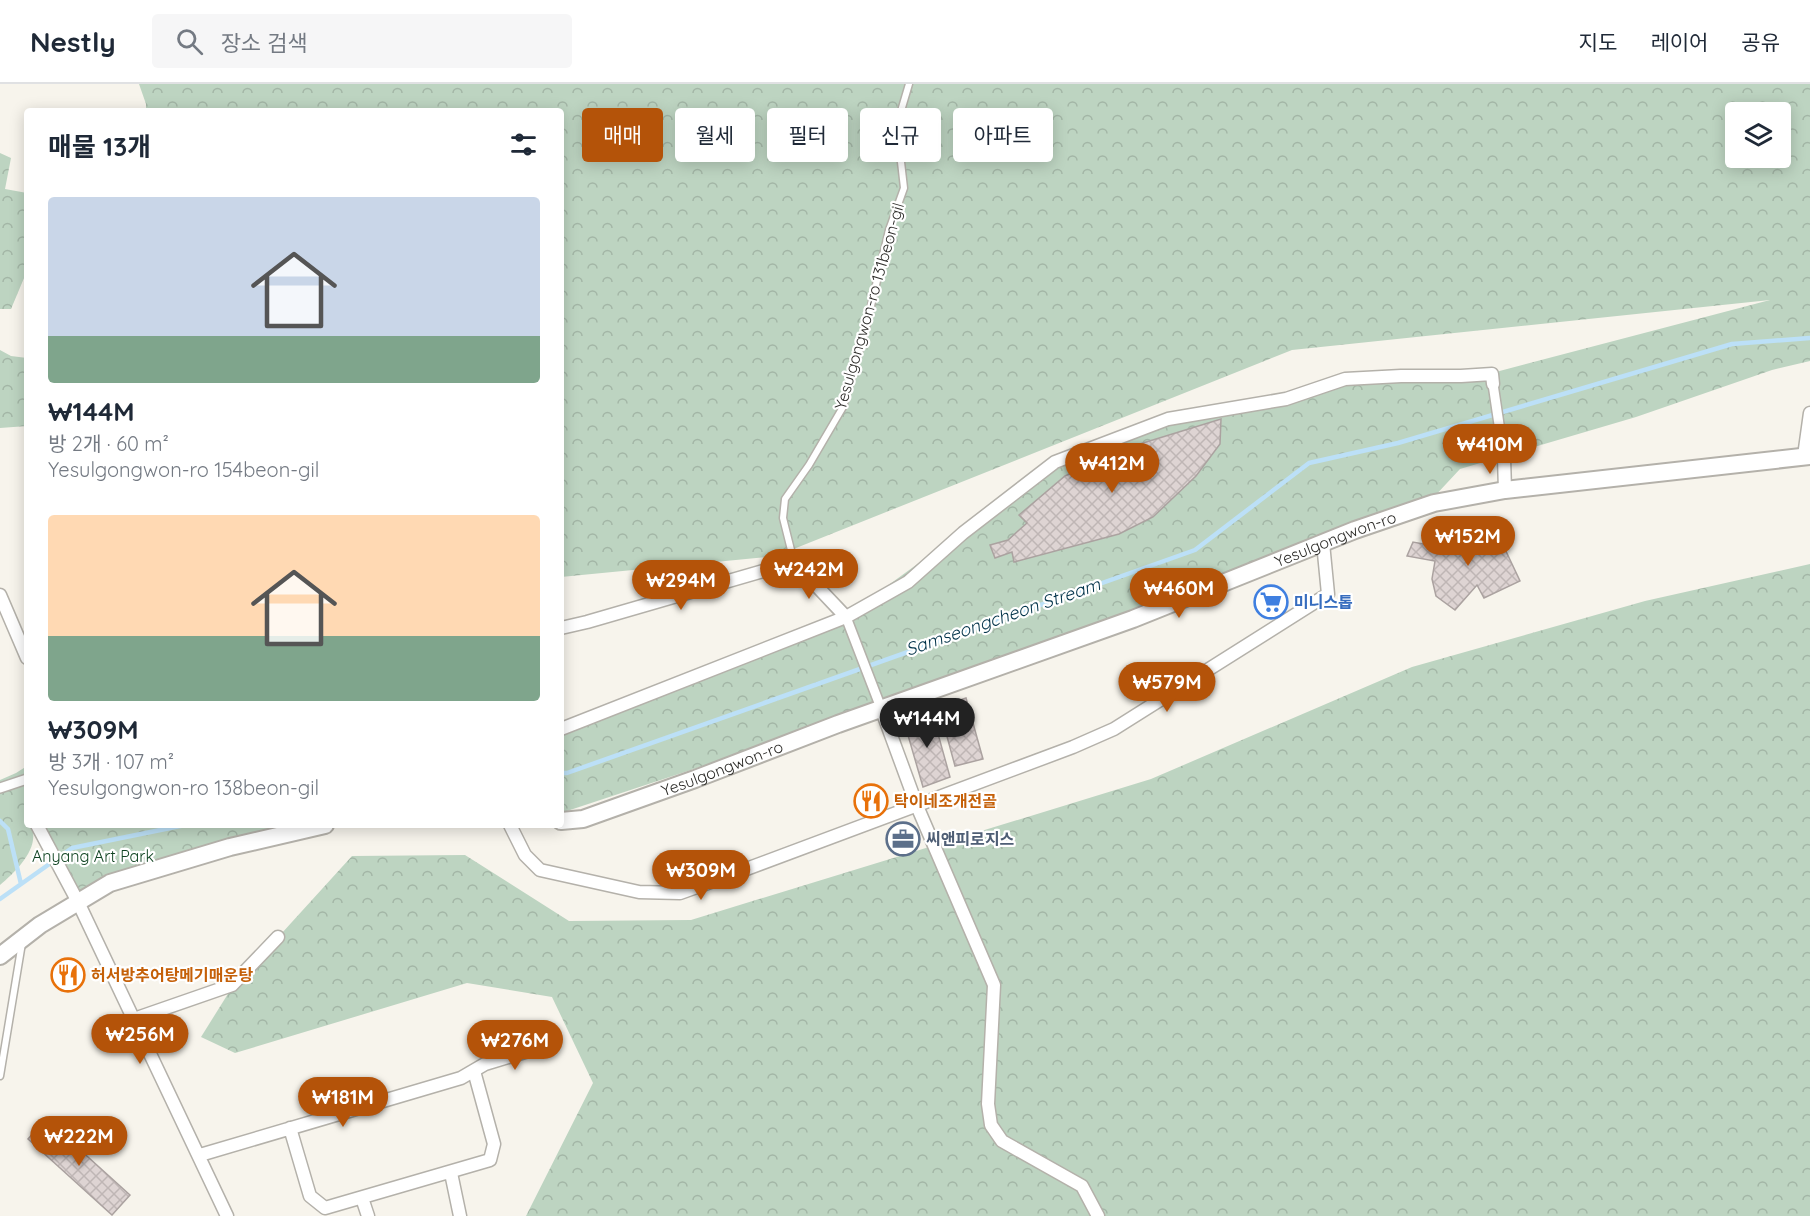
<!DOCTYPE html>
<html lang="ko">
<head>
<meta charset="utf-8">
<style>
  :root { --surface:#fff; --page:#f6f6f7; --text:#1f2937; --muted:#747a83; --line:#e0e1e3; --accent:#b45309 }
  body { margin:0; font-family:Quicksand,"Noto Sans KR",sans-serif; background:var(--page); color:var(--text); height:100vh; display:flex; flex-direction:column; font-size:22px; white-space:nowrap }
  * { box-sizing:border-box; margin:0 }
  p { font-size:20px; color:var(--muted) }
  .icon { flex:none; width:33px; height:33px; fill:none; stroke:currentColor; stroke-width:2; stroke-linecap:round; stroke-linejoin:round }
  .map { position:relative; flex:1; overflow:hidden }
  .side { position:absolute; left:24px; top:24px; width:540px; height:720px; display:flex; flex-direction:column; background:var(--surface); border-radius:6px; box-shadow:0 3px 15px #0003 }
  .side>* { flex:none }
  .banner { position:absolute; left:582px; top:24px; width:570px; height:54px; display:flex; gap:12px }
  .controls { position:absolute; left:1725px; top:18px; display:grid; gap:12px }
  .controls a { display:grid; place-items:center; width:66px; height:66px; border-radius:6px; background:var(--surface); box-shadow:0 3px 15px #0003; font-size:30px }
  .price { position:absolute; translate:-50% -51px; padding:0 14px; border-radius:21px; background:var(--accent); color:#fff; font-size:20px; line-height:39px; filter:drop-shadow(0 2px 3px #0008) }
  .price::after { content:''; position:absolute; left:50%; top:36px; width:18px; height:14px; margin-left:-9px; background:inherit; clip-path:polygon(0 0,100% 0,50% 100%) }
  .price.current { background:#222; color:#fff }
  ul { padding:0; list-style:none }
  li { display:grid; align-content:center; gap:12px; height:318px; padding:0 24px }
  li span { display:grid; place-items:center; height:186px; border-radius:6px; color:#555 }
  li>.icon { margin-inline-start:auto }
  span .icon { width:108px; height:108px; fill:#fffc; stroke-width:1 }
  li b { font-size:26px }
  h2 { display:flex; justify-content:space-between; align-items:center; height:72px; padding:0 24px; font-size:26px }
  .chip { padding:0 21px; border-radius:6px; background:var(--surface); box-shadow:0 3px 15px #0003; font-size:21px; line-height:54px }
  .chip.current { background:var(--accent); color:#fff }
  header { display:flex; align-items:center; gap:36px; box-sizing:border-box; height:84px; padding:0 30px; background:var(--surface); border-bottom:2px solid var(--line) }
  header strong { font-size:28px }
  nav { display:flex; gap:33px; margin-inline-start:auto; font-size:21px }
  .search { width:420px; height:54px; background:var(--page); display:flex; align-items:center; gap:15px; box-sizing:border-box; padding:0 21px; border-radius:6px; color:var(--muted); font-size:22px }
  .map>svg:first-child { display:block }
  .forest { fill:url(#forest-crowns); fill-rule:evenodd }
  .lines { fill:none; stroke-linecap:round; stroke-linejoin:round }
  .stream { stroke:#bce0f7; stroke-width:4.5 }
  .building { fill:url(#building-cross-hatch); stroke:#aba2a0; stroke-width:1.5 }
  .service-casing { stroke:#b4b1aa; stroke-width:9 }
  .pedestrian-casing { stroke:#b4b1aa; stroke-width:12 }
  .minor-casing { stroke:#b4b1aa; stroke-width:15 }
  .tertiary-casing { stroke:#b4b1aa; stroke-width:20 }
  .service { stroke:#fff; stroke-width:6 }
  .pedestrian { stroke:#fff; stroke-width:9 }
  .minor { stroke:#fff; stroke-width:12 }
  .tertiary { stroke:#fff; stroke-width:16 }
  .labels { text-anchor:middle; stroke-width:4.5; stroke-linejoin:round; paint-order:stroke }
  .street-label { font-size:16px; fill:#2c2b28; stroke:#fff }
  .shop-label { font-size:16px; font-weight:bold; fill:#366cbe; stroke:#fff; text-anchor:start }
  .food-label { font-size:16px; font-weight:bold; fill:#c56008; stroke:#fff; text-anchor:start }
  .service-label { font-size:16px; font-weight:bold; fill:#4e5e75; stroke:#fff; text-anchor:start }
  .park-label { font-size:16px; fill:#104422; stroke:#fff }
  .water-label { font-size:18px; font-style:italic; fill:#003249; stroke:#fff }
</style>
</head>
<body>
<header>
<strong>Nestly</strong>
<div class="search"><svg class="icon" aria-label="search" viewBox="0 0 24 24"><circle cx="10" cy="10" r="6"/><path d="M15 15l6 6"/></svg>장소 검색</div>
<nav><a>지도</a><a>레이어</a><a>공유</a></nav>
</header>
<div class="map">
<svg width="1810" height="1132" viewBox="0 0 1810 1132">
  <defs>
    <pattern id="forest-crowns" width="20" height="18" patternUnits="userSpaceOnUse" patternTransform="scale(1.5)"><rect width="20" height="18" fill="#bdd4c1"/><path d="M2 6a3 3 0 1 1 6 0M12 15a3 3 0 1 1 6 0" fill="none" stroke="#a3b6a6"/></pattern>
    <pattern id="building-cross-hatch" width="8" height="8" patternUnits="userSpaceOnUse" patternTransform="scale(1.5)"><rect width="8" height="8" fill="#ded4d3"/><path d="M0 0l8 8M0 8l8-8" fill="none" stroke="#bfb6b5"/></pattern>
  </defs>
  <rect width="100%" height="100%" fill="#f7f4ec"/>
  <path class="forest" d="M139,0H1810V277L1772,286L1636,333L1460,385L1433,414L881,623L561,729V643L846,532L1008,414L1055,376L1168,333L1239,322L1345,293L1492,289L1770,216L1292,266L776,472L561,493V27H146V20ZM1736,28H1780V74H1736Z
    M0,69L11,74L5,105L27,109V187L11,225H0Z
    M0,266L11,272L27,274V342L0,344Z
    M1810,480V1132H526L593,999L552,913L467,899L235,969L201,953L231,905L352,772L465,771L569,837L691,836L1151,695L1412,583L1645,517Z
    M27,682C27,695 25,708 24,722C24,728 27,734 27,741H31C41,764 16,787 0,801V696L16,689Z
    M38,741H318L78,816Z"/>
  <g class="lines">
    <path class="stream" d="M561,689H567L1195,466L1309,379L1398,359L1732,260L1810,254
      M0,737L8,745L21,800
      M0,815L72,764L185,741"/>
  </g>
  <path class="building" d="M1221,335L1220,360L1196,392L1153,433L1119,450L1014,478L1012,468L995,474L990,461L1008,456L1027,439L1019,431L1065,392L1130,363Z
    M1495,444L1520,497L1484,514L1477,501L1455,526L1436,512L1432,495L1435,477L1407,472L1413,458L1450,465L1453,453L1478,454Z
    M966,614L983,675L955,682L939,623Z
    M914,628L933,632L950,693L923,703L905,641Z
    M46,1035L130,1111L112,1131L28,1055Z"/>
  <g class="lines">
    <defs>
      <path id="service" d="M794,478L783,434L785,415L809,381L843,323L866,243L889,146L904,104L901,78L893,54L909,0
        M0,992L22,859"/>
      <path id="pedestrian" d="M1493,300L1504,374
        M846,533L881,624
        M0,704L27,695"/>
      <path id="minor" d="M1804,372L1810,329
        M1504,374L1505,406
        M0,511L27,574
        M561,544L587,538L794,478L846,533
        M881,624L917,722L994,901L988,1020L991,1041L1002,1057L1082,1102L1098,1132
        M561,645L846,533L908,498L963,449L1055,378L1168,335L1286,315L1345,295L1401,292H1461L1492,290L1493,300
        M37,741L78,818L227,1132
        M510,741L525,771L540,786L639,808L680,809L733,790L1073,663L1114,645L1328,510L1323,459
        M134,935L232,901L278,853
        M290,1044L310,1112L325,1124L490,1076L494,1060L474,987
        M200,1071L461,994L485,980L545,962
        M451,1089L460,1132
        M362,1114L368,1132"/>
      <g id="tertiary">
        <path id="s1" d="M561,737L583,735L695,695L838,640L1133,535L1355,446L1434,419L1505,406L1810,372"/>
        <path d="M0,872L40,841L110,799L230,763L325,741"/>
      </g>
    </defs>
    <use href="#service" class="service-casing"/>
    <use href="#pedestrian" class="pedestrian-casing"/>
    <use href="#minor" class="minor-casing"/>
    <use href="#tertiary" class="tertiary-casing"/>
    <use href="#service" class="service"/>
    <use href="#pedestrian" class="pedestrian"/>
    <use href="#minor" class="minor"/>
    <use href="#tertiary" class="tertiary"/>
  </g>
  <defs>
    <symbol id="supermarket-ring" viewBox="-11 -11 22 22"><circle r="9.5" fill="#fff" stroke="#3f7fe0" stroke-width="1.5"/><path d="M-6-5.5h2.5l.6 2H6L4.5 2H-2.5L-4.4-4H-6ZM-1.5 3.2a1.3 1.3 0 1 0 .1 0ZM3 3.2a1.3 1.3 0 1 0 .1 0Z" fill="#3f7fe0"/></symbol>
    <symbol id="restaurant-ring" viewBox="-11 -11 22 22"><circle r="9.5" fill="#fff" stroke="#e8710a" stroke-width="1.5"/><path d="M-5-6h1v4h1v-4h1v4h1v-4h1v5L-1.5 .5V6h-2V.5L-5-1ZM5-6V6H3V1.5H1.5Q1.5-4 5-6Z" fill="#e8710a"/></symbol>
    <symbol id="office-ring" viewBox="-11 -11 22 22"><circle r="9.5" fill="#fff" stroke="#5c6f8a" stroke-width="1.5"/><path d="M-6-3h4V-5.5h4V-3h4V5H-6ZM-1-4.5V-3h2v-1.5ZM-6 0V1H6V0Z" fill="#5c6f8a"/></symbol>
  </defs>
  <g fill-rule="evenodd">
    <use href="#supermarket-ring" x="1252" y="499" width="38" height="38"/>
    <use href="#restaurant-ring" x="852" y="698" width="38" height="38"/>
    <use href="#office-ring" x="884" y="736" width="38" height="38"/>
    <use href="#restaurant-ring" x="49" y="872" width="38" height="38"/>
  </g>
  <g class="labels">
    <g class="street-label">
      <text transform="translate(869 222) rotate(-74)" y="6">Yesulgongwon-ro 131beon-gil</text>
      <text dy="6" stroke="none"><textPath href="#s1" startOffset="825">Yesulgongwon-ro</textPath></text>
      <text dy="6" stroke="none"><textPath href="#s1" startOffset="170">Yesulgongwon-ro</textPath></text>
    </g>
    <g class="shop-label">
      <text x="1294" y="524">미니스톱</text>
    </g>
    <g class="food-label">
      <text x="894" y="723">탁이네조개전골</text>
      <text x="91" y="897">허서방추어탕메기매운탕</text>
    </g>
    <g class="service-label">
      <text x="926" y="761">씨앤피로지스</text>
    </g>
    <g class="park-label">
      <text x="93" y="778">Anyang Art Park</text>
    </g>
    <g class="water-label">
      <text transform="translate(1003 533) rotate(-19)" y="6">Samseongcheon Stream</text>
    </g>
  </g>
</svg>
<div class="controls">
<a><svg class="icon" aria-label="layers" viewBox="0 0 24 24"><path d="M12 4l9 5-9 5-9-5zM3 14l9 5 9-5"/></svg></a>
</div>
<b class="price" style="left:1490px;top:391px">₩410M</b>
<b class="price" style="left:1112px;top:410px">₩412M</b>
<b class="price" style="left:1468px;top:483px">₩152M</b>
<b class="price" style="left:809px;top:516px">₩242M</b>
<b class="price" style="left:681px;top:527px">₩294M</b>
<b class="price" style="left:1179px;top:535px">₩460M</b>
<b class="price" style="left:1167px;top:629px">₩579M</b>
<b class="price current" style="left:927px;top:665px">₩144M</b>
<b class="price" style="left:701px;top:817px">₩309M</b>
<b class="price" style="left:140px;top:981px">₩256M</b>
<b class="price" style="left:515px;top:987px">₩276M</b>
<b class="price" style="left:343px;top:1044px">₩181M</b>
<b class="price" style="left:79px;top:1083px">₩222M</b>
<div class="banner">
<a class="chip current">매매</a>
<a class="chip">월세</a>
<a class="chip">필터</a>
<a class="chip">신규</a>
<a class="chip">아파트</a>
</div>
<section class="side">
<h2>매물 13개<svg class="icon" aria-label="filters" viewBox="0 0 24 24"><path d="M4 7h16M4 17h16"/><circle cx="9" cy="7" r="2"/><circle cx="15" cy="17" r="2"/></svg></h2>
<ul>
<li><span style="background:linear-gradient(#c9d6e8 75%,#7fa58c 0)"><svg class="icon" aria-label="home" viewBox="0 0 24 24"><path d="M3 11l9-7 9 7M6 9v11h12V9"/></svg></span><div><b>₩144M</b><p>방 2개 · 60 m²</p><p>Yesulgongwon-ro 154beon-gil</p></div></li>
<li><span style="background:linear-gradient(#ffd9b3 65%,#7fa58c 0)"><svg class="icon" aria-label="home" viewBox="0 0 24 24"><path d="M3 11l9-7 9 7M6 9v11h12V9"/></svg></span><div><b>₩309M</b><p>방 3개 · 107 m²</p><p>Yesulgongwon-ro 138beon-gil</p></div></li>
</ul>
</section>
</div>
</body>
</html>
